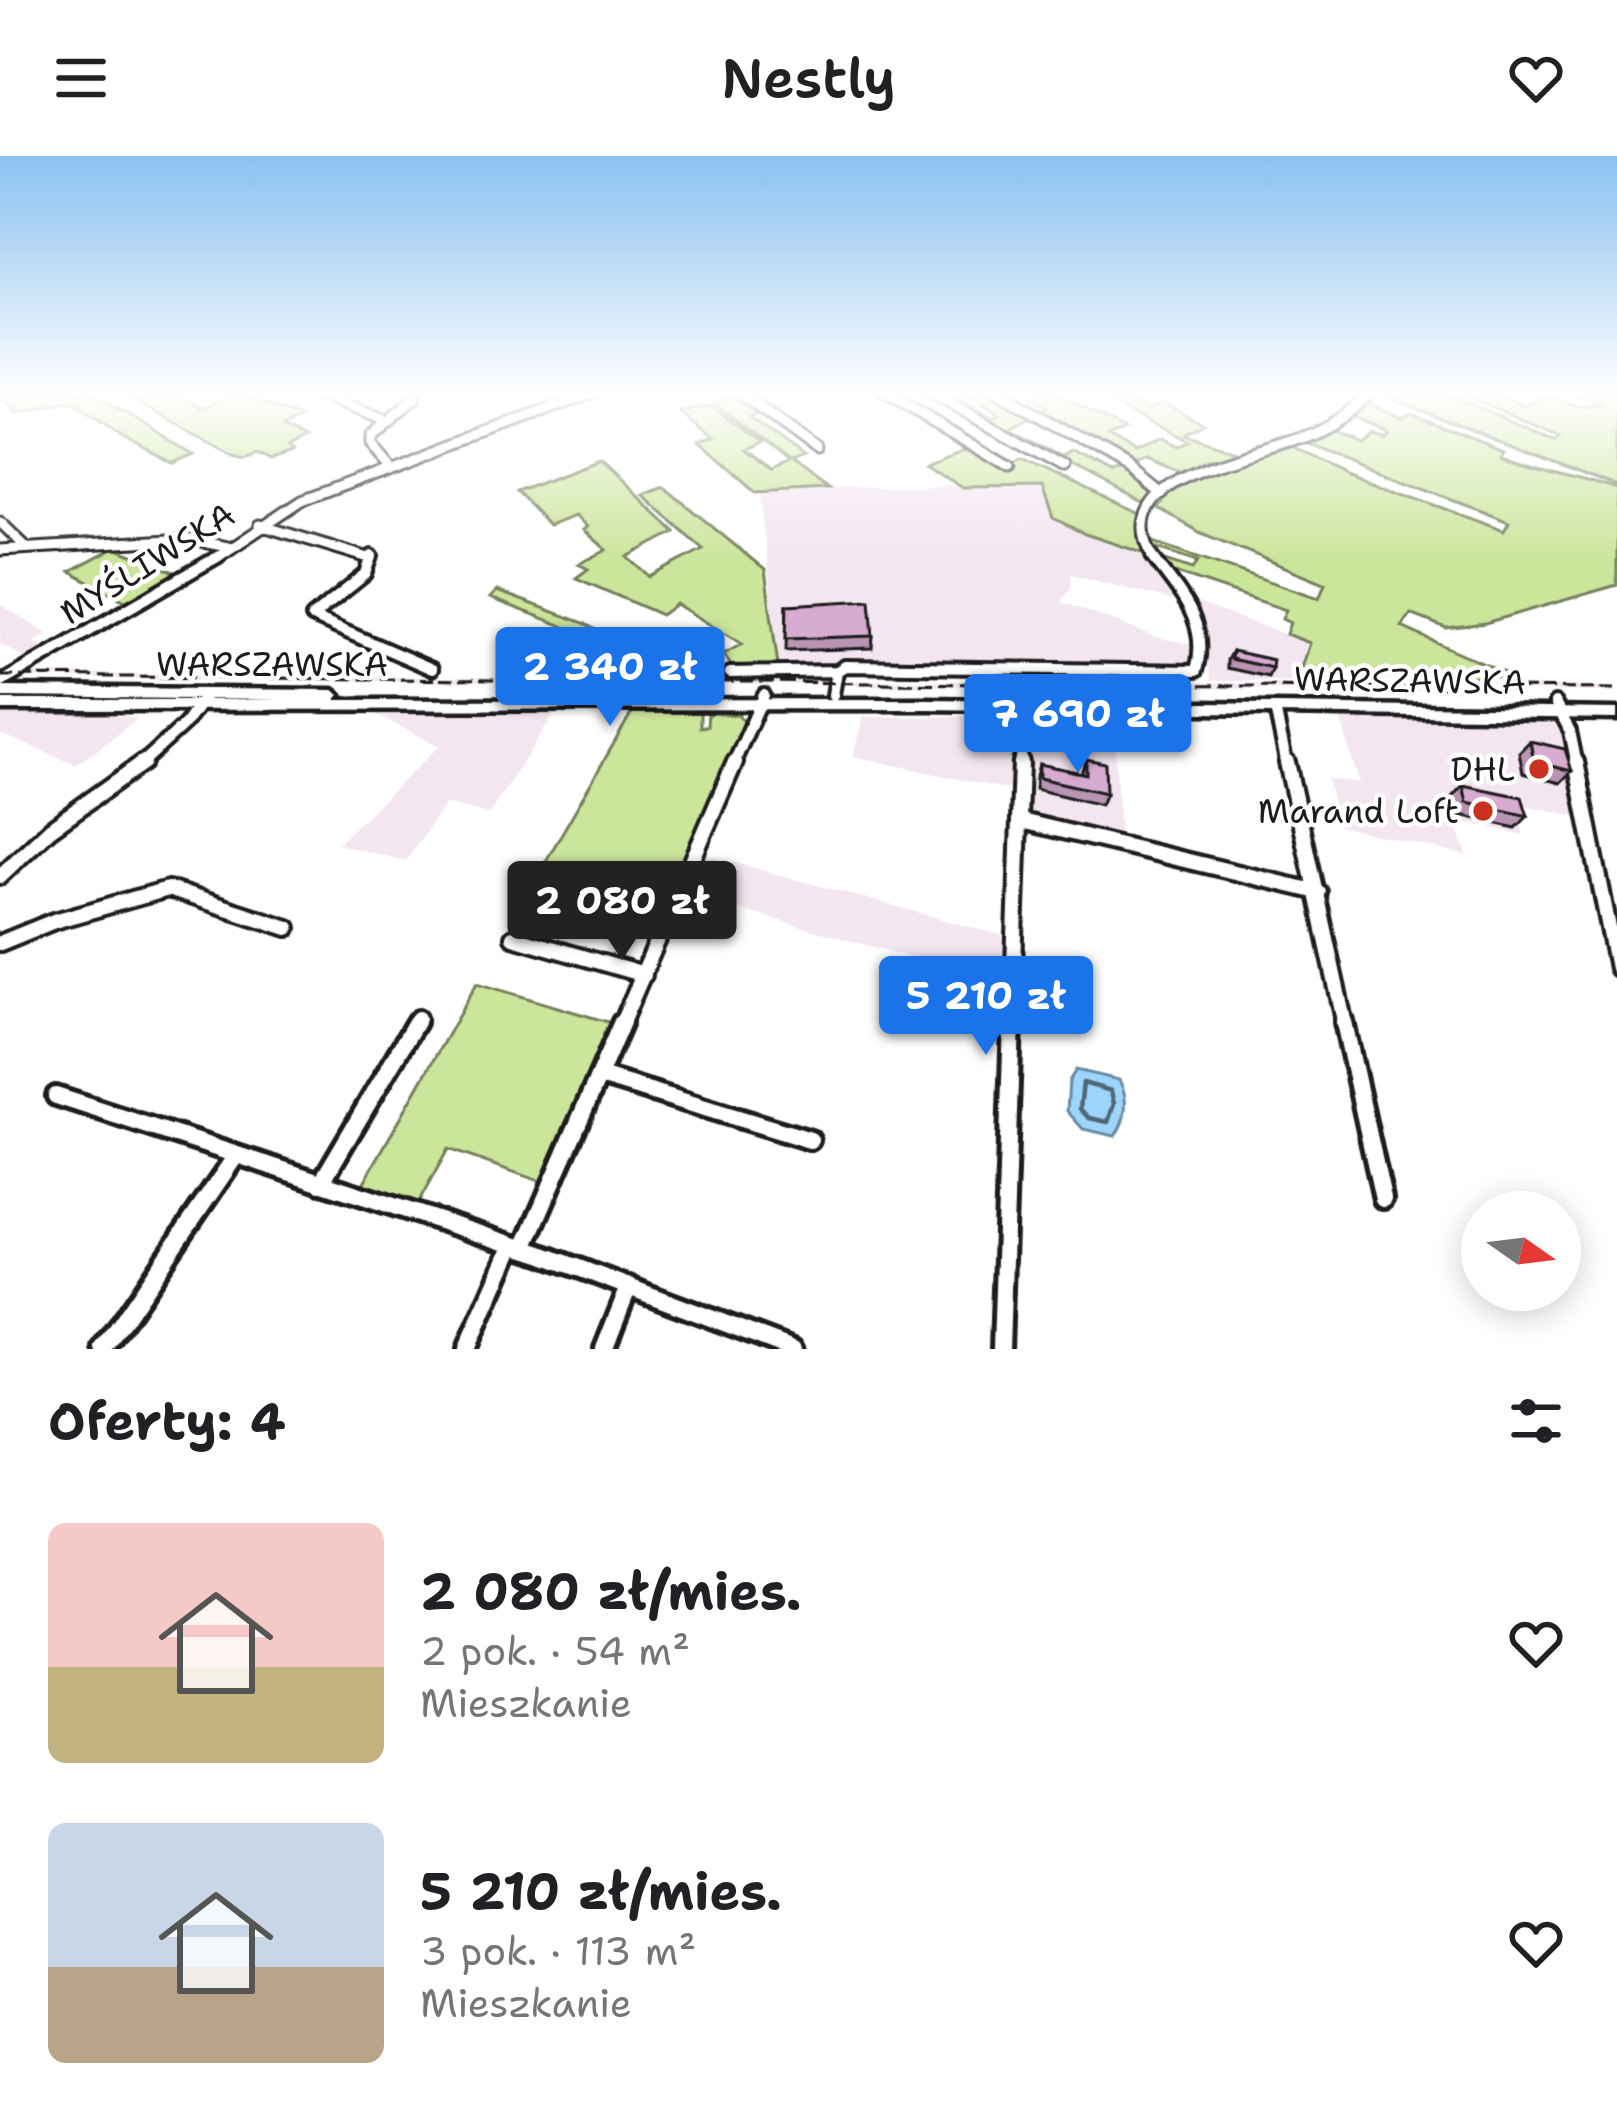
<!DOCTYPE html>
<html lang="pl">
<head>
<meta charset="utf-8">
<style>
  :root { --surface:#fff; --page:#f2f2f2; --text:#202124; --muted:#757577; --accent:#1a73e8 }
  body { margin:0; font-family:"Shantell Sans",sans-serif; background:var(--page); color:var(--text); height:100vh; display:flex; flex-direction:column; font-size:45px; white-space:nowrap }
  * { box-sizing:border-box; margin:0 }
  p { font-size:39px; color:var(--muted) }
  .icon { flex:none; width:66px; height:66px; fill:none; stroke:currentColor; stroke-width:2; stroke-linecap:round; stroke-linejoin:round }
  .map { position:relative; height:1193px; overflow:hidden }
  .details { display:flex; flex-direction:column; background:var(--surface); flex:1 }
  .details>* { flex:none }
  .needle { width:78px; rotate:104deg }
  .controls { position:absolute; left:1461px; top:1035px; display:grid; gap:24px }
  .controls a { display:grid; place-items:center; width:120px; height:120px; border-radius:50%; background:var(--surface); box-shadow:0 6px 30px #0003; font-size:60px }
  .price { position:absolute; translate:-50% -102px; padding:0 27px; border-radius:12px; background:var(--accent); color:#fff; font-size:39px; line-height:78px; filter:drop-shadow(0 3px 6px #0008) }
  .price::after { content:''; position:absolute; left:50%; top:72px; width:36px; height:27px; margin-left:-18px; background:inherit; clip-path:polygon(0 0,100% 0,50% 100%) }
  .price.current { background:#222; color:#fff }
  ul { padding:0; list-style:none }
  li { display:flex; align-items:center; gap:36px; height:300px; padding:0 48px }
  li span { display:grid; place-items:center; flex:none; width:336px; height:240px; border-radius:18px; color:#555 }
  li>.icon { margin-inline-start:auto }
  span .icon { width:144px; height:144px; fill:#fffc; stroke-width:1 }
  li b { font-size:51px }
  h2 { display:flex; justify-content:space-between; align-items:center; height:144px; padding:0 48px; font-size:51px }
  header { display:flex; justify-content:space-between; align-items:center; height:156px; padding:0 48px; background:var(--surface); font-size:54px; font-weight:600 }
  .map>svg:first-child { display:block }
  .built { fill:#f3e6f1 }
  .green { fill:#cbe59b; stroke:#74805c; stroke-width:3 }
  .water { fill:#9dd5fd; stroke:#698ba3; stroke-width:3 }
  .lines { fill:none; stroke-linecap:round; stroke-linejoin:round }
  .shore { stroke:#506676; stroke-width:4.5 }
  .minor-far3-casing { stroke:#1c1c1c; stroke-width:15 }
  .minor-far2-casing { stroke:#1c1c1c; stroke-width:18 }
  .minor-far1-casing { stroke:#1c1c1c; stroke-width:22 }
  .minor-casing { stroke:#1c1c1c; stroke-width:26 }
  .major-casing { stroke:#1c1c1c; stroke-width:9 }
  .minor-far3 { stroke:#fff; stroke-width:9 }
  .minor-far2 { stroke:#fff; stroke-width:10 }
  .minor-far1 { stroke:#fff; stroke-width:14 }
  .minor { stroke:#fff; stroke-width:16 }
  .major { fill:#fff; fill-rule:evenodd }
  .rail { stroke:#1c1c1c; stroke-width:3; stroke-dasharray:14 6; stroke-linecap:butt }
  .wall { fill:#ba94b3; stroke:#1c1c1c; stroke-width:3 }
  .building { fill:#d8acd0; stroke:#1c1c1c; stroke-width:3 }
  .poi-dot { fill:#c8321e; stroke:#fff; stroke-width:4.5 }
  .labels { text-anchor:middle; stroke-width:9; stroke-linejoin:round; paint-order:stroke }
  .street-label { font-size:33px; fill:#1c1c1c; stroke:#fff }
  .poi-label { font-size:33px; fill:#1c1c1c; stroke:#fff; text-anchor:end }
</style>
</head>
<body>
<header><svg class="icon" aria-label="menu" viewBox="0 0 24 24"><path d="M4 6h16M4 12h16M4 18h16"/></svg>Nestly<svg class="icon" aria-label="heart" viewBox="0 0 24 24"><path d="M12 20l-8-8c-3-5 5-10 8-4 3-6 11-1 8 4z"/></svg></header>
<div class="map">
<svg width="1617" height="1193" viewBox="0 0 1617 1193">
  <rect width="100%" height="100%" fill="#fff"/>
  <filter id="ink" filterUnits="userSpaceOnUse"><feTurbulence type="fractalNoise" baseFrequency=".00833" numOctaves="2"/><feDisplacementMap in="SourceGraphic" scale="24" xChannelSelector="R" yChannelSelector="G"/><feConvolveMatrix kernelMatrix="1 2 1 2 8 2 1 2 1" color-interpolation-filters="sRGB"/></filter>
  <g filter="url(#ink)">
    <path class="built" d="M957,329L1043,331L1085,378L1146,398L1185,448L1071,418V431L1061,446L1156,481L1194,489L1187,520L779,513L759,334Z
      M1197,447L1310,487L1302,512L1320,520L1318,525H1211Z
      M0,448L48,478L35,486L44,493L26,503L0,488Z
      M24,518H31L827,524L826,529L20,522Z
      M840,524L1613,531L1617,536L838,529Z
      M556,555L489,658L445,648L406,705L337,688L439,590L370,556Z
      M0,558H102L138,562L76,609L0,578Z
      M1113,559L1120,682L1028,662L1032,560Z
      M1023,560L1014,635L853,600L863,561Z
      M1340,561L1555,568L1564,573L1581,661L1515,647L1524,679L1455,664L1467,700L1338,670L1327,623L1359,627Z
      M706,699L1008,781L1007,828L687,739Z"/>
    <path class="green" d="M26,236H91L193,298L172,307L123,282L72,245L17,258L3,245Z
      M118,236H176L203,252L236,236L300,262L282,272L305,283L287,292L292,296L271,303L257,296L246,301L233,298Z
      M932,236H948L993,262L1000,258L963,236H994L1032,260L1010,272L1065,302L1073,297L1114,318L1125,313L1154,341L1148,349L1141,346Z
      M1037,236H1053L1124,274L1108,282L1135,296L1160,283L1176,291L1187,285L1114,249L1125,243L1148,254L1163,247L1203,267L1183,278L1236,296L1205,304L1184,318L1147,303L1133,310L1056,268L1061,265L1034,256L1047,251L1031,242Z
      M1375,236H1442L1556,284L1561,280L1457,236H1491L1525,250L1545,239L1578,251L1605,249L1563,236H1617V329Z
      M737,238L762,255L749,261L803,301L791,306L827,333L755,337L700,289L713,283L679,256L712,250L760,286L744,293L771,314L789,306L714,247Z
      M1365,246L1402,262L1411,257L1503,293L1501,298C1543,314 1575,318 1617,332V429L1485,467L1446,472L1411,458L1402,471L1513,521L1320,520L1302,512L1310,487L1286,478L1290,467L1282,463L1286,454L1173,416L1159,402L1193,413L1198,405L1151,390L1148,384L1319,442L1325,427L1201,377L1159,353L1168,338L1203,311L1287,289L1344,316L1504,374L1509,365L1301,285L1324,271L1356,284L1370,275L1383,279L1387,274L1346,258Z
      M970,290L1012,309L1022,303L1142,359L1138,382L1146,398L1085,378L1053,362L1042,331L963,332L924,307Z
      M599,305L675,376L628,401L650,421L703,393L642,339L664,331L765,414L779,517L734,515L724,498L742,488L676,448L661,459L576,422L588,413L579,408L607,394L584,374L588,371L576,359L549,369L517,336Z
      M115,392L180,418L129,447L70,416Z
      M497,435L584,467L660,511L679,513L680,518L590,515L595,510L637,508L561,469L490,442Z
      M632,556H700V571L707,570L708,557L738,559L748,570L658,771L528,736Z
      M477,827L618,869L545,1027L448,993L415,1053L359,1035Z"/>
    <path class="water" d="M1076,914L1119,924C1129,941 1127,964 1115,980L1083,973L1067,955L1069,925Z"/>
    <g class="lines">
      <path class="shore" d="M1083,927L1111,935L1114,948L1108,966L1089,962L1080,953Z"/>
      <defs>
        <path id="minor-far3" d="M311,236L387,265
          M738,236L817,294
          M884,236L1010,311
          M929,236L1065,311
          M997,236L1130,312L1162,338
          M390,310L370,287V280L415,242
          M0,366L26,391
          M260,369L372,403
          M0,394L186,383L228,391
          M215,403L302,345L595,236
          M1154,403C1104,319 1254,301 1301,282C1327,272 1351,256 1371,236"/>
        <path id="minor-far2" d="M372,400L366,418L312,461L432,513
          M730,517L837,515L845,510L1196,515C1210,466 1179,437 1152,400
          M0,527L219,400
          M833,539L837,515
          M1555,547L1570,575L1577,609
          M1275,553L1287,609
          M140,609L185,568L205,540
          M733,609L764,539
          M1021,609L1023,542"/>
        <path id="minor-far1" d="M1287,606L1345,869
          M1576,606L1617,812
          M1021,665L1318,736
          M0,720L50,673L144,606
          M513,781L644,819
          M0,787L54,765L168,733L288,772
          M414,869L418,862
          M621,869L735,606
          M1012,869L1021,606"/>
        <path id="minor" d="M1344,866L1383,1043
          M600,920L810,984
          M56,940L544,1099L793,1193
          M321,1027L416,866
          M524,1092L622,866
          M104,1193L235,1001
          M467,1193L513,1089
          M604,1193L629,1130
          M1001,1193L1012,866"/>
        <path id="major" d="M0,531L333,534L340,539L335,544L927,543L1617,553V563L927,553L0,554V544H281L0,541Z"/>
      </defs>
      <use href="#minor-far3" class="minor-far3-casing"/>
      <use href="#minor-far2" class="minor-far2-casing"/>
      <use href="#minor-far1" class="minor-far1-casing"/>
      <use href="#minor" class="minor-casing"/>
      <use href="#major" class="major-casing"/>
      <use href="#minor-far3" class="minor-far3"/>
      <use href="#minor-far2" class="minor-far2"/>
      <use href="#minor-far1" class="minor-far1"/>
      <use href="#minor" class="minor"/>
      <use href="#major" class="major"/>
      <path class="rail" d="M0,520L1617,533"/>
    </g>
    <path class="wall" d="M787,449L873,480L872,492L786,495Z
      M1232,495L1272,512L1268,521L1227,512V504Z
      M1530,585L1572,615L1560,627L1523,617L1519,596Z
      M1086,603L1106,637L1101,649L1035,633L1036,620L1039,608L1081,617Z
      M1463,629L1528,660L1516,672L1456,658L1452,641Z"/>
    <path class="building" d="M870,444L873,480L786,483L787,449Z
      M1232,495L1273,504L1272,512L1231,503Z
      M1530,585L1565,593L1572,615L1534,606Z
      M1086,603L1105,607L1106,637L1039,622V608L1086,618Z
      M1463,629L1522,641L1528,660L1467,646Z"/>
  </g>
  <linearGradient id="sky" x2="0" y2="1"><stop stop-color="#8ac1f0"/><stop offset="0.59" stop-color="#fff"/><stop offset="1" stop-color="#fff" stop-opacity="0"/></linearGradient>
  <rect width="1617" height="403" fill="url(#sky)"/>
  <g class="poi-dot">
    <circle cx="1539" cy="613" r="12"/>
    <circle cx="1483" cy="655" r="12"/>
  </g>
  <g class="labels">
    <g class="street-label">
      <text transform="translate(147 407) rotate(-32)" y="12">MYŚLIWSKA</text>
      <text x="272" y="520">WARSZAWSKA</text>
      <text transform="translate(1410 524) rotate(1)" y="12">WARSZAWSKA</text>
    </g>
    <g class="poi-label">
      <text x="1515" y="625">DHL</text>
      <text x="1459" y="667">Marand Loft</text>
    </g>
  </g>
</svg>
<div class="controls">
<a><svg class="needle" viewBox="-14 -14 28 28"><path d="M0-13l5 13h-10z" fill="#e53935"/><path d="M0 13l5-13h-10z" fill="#757577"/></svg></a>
</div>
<b class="price" style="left:610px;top:573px">2 340 zł</b>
<b class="price" style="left:1078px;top:620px">7 690 zł</b>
<b class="price current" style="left:622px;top:807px">2 080 zł</b>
<b class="price" style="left:986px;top:902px">5 210 zł</b>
</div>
<section class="details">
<h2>Oferty: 4<svg class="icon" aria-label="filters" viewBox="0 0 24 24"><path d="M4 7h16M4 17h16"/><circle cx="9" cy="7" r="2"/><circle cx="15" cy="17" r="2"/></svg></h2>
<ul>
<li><span style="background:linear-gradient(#f6c9c9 60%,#c2b280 0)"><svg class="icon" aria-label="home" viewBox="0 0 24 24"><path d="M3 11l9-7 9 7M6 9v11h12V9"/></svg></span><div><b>2 080 zł/mies.</b><p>2 pok. · 54 m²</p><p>Mieszkanie</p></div><svg class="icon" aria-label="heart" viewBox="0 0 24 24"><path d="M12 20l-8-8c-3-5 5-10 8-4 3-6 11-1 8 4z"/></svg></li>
<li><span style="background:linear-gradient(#c9d6e8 60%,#b9a48a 0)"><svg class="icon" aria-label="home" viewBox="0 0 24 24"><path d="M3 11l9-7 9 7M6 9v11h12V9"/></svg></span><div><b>5 210 zł/mies.</b><p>3 pok. · 113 m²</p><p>Mieszkanie</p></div><svg class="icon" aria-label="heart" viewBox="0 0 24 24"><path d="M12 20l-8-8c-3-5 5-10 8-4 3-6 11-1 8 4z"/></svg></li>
</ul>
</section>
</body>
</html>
